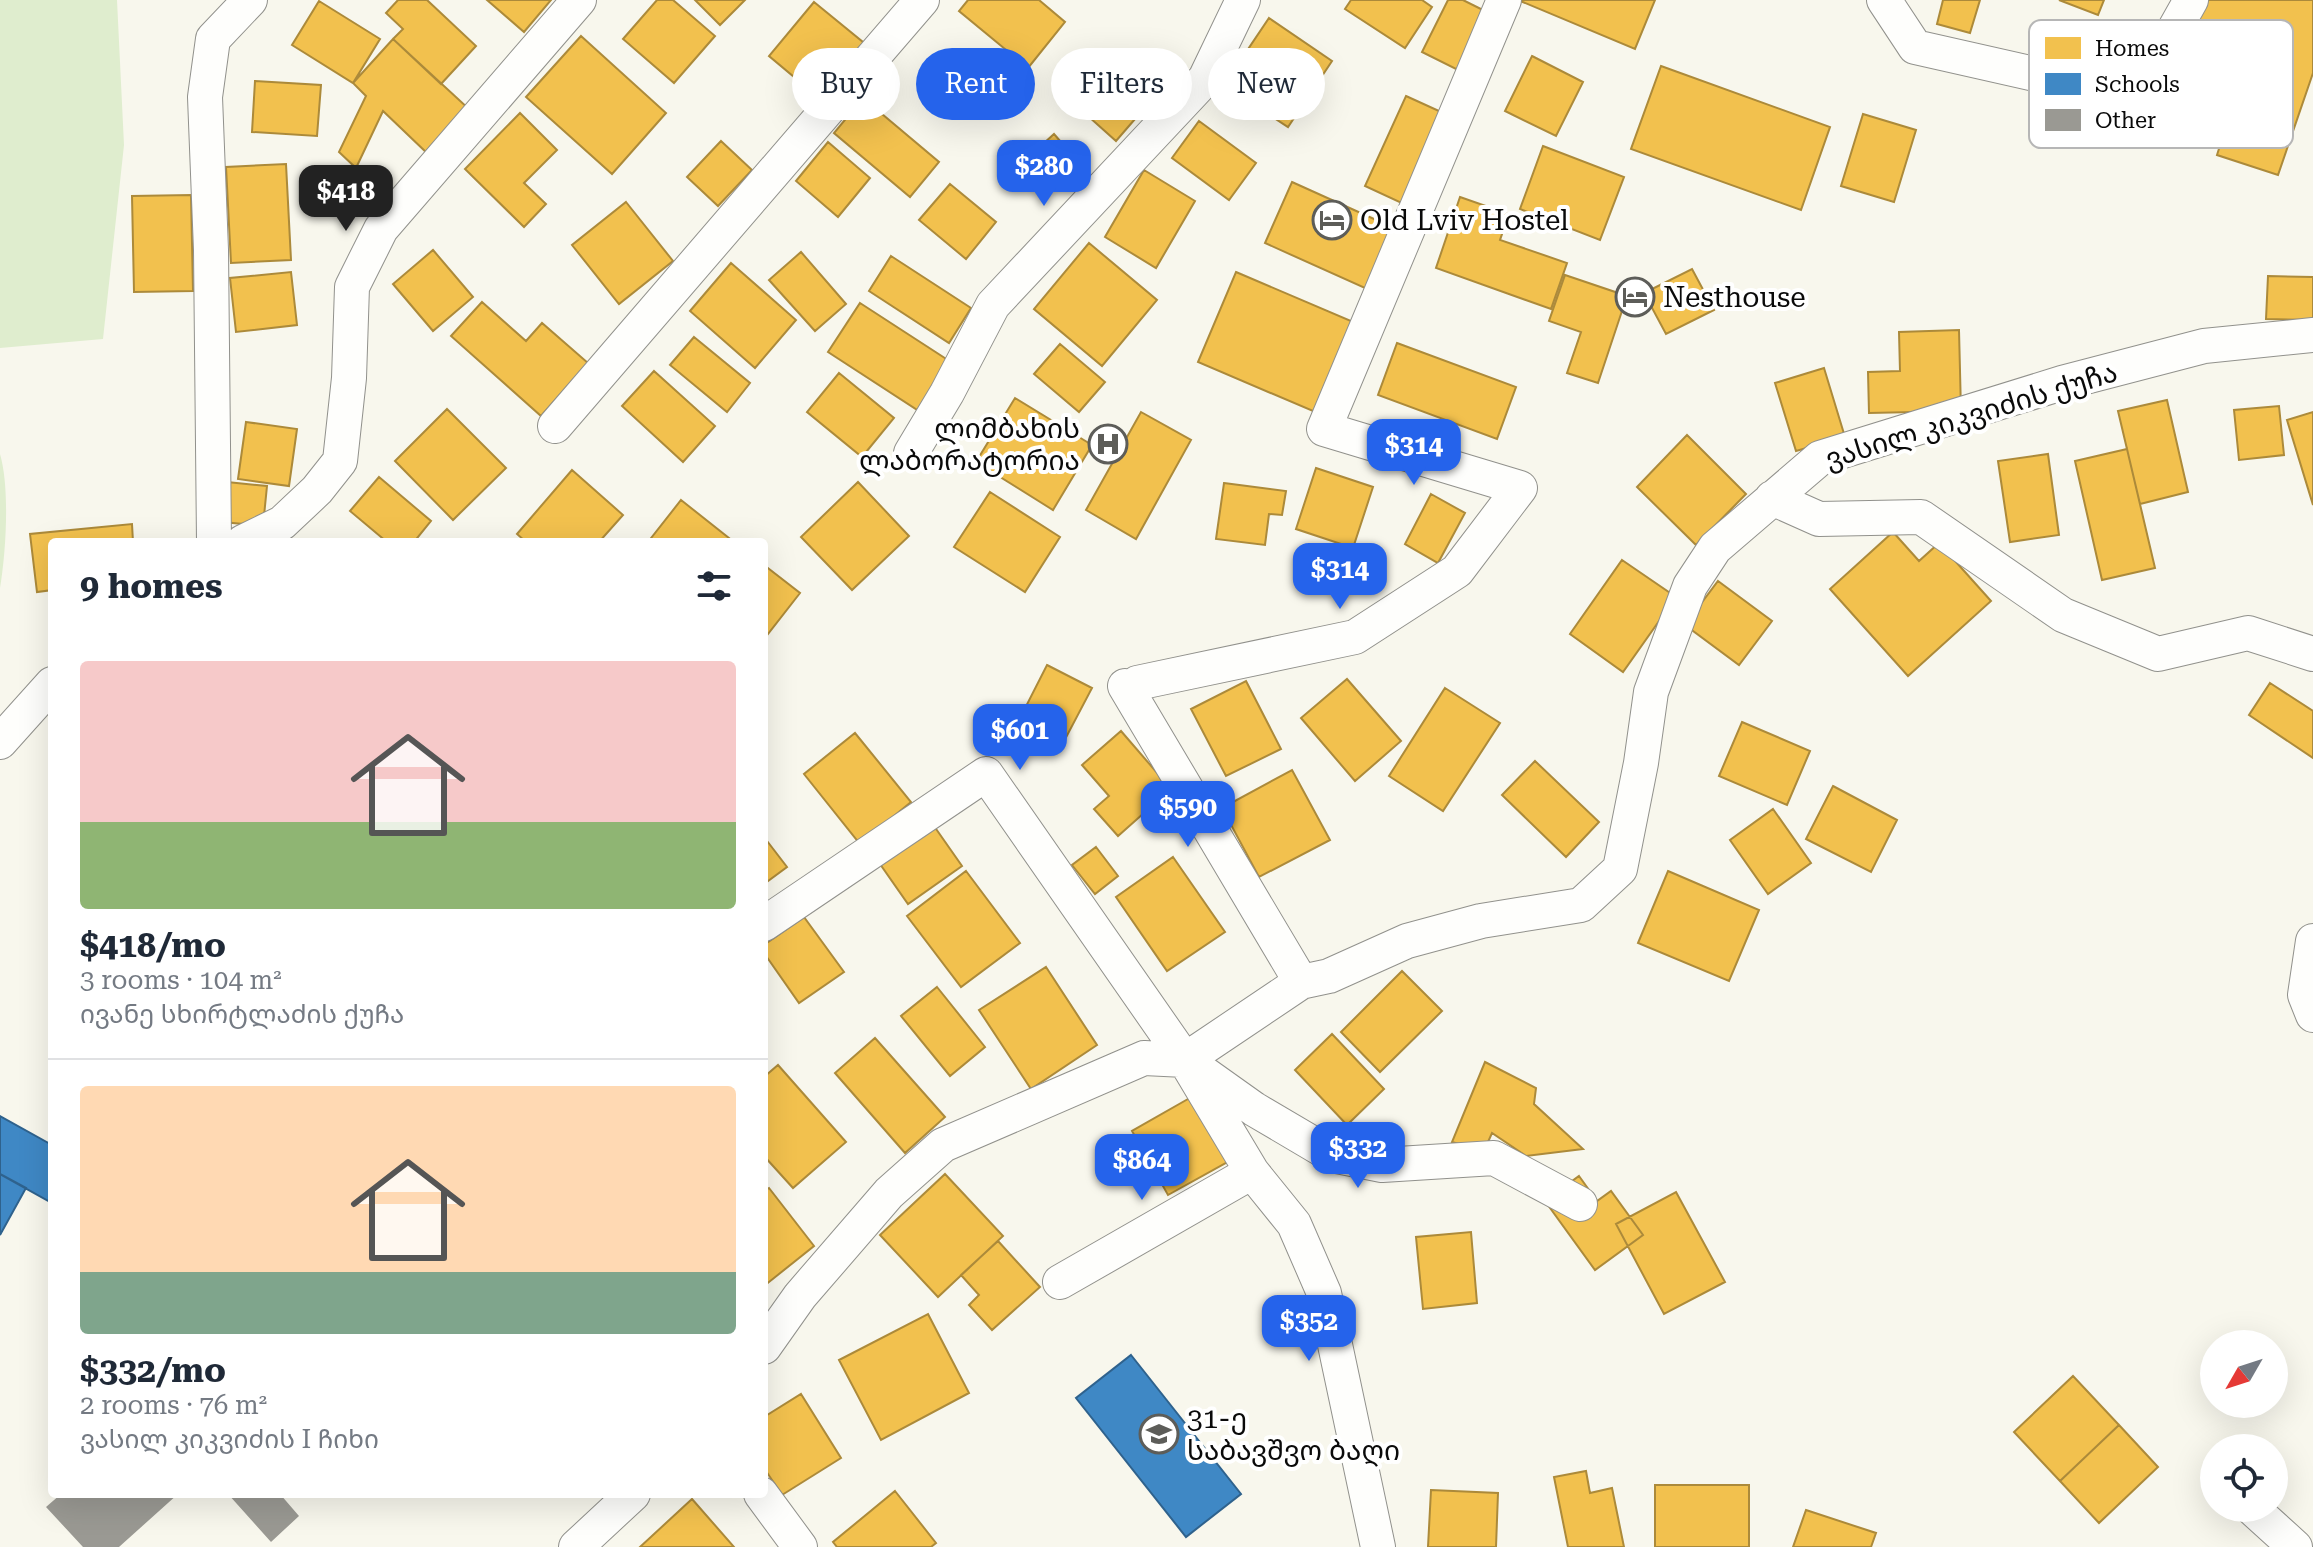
<!DOCTYPE html>
<html lang="en">
<head>
<meta charset="utf-8">
<style>
  :root { --surface:#fff; --page:#f6f6f7; --text:#1f2937; --muted:#747a83; --line:#e0e1e3; --accent:#2563eb }
  body { margin:0; font-family:"Roboto Serif","Noto Sans Georgian",serif; background:var(--page); color:var(--text); height:100vh; display:flex; flex-direction:column; font-size:30px; white-space:nowrap }
  * { box-sizing:border-box; margin:0 }
  p { font-size:26px; color:var(--muted) }
  .icon { flex:none; width:44px; height:44px; fill:none; stroke:currentColor; stroke-width:2; stroke-linecap:round; stroke-linejoin:round }
  .map { position:relative; flex:1; overflow:hidden }
  .drawer { position:absolute; left:48px; top:538px; width:720px; height:960px; display:flex; flex-direction:column; background:var(--surface); border-radius:8px; box-shadow:0 8px 32px #0002 }
  .drawer>* { flex:none }
  .guide { position:absolute; left:792px; top:48px; width:760px; height:72px; display:flex; gap:16px }
  .needle { width:52px; rotate:231deg }
  .tools { position:absolute; left:2200px; top:1330px; display:grid; gap:16px }
  .tools a { display:grid; place-items:center; width:88px; height:88px; border-radius:50%; background:var(--surface); box-shadow:0 8px 32px #0002; font-size:40px }
  .price { position:absolute; translate:-50% -68px; padding:0 18px; border-radius:16px; background:var(--accent); color:#fff; font-size:26px; line-height:52px; filter:drop-shadow(0 2px 4px #0008) }
  .price::after { content:''; position:absolute; left:50%; top:48px; width:24px; height:18px; margin-left:-12px; background:inherit; clip-path:polygon(0 0,100% 0,50% 100%) }
  .price.on { background:#222; color:#fff }
  ul { padding:0; list-style:none }
  li { display:grid; align-content:center; gap:16px; height:424px; padding:0 32px }
  li+li { border-top:2px solid var(--line) }
  li span { display:grid; place-items:center; height:248px; border-radius:8px; color:#555 }
  li>.icon { margin-inline-start:auto }
  span .icon { width:144px; height:144px; fill:#fffc; stroke-width:1 }
  li b { font-size:34px }
  h2 { display:flex; justify-content:space-between; align-items:center; height:96px; padding:0 32px; font-size:34px }
  .tag { padding:0 28px; border-radius:36px; background:var(--surface); box-shadow:0 8px 32px #0002; font-size:28px; line-height:72px }
  .tag.on { background:var(--accent); color:#fff }
  .map>svg:first-child { display:block }
  .green { fill:#dfedce }
  .homes { fill:#f2c14e; stroke:#ac8a3a; stroke-width:2 }
  .schools { fill:#3f88c5; stroke:#2f628d; stroke-width:2 }
  .building { fill:#9a9993 }
  .lines { fill:none; stroke-linecap:round; stroke-linejoin:round }
  .minor-casing { stroke:#91918c; stroke-width:36 }
  .minor { stroke:#fefefc; stroke-width:34 }
  .labels { text-anchor:middle; stroke-width:8; stroke-linejoin:round; paint-order:stroke }
  .poi-label { font-size:28px; fill:#0a0a0a; stroke:#fff; text-anchor:start }
  .street-label { font-size:28px; fill:#0a0a0a; stroke:#fff }
  .key { fill:#fff; stroke:#b6b6b6; stroke-width:2 }
  .key-label { font-size:22px; fill:#0a0a0a }
</style>
</head>
<body>
<div class="map">
<svg width="2313" height="1547" viewBox="0 0 2313 1547">
  <rect width="100%" height="100%" fill="#f8f7ed"/>
  <path class="green" d="M0,0H117L124,145L103,339L0,348Z
    M0,454C10,488 6,552 0,588Z"/>
  <path class="homes" d="M398,0H427L476,46L441,84L393,39L403,29L386,13Z
    M487,0H551L524,32Z
    M657,0H673L715,36L674,83L623,39Z
    M695,0H745L720,25Z
    M968,0H1039L1065,22L1028,68L959,11Z
    M1351,0H1422L1432,7L1405,48L1345,9Z
    M1448,0H1463L1497,17L1468,75L1422,52Z
    M1518,0H1655L1635,49Z
    M1943,0H1980L1970,33L1937,24Z
    M2059,0H2104L2098,15Z
    M2208,0H2313V73L2278,175L2217,155L2234,101L2256,105L2263,78L2240,66L2230,91L2171,65Z
    M319,1L380,39L353,83L292,45Z
    M814,2L869,47L824,102L769,56Z
    M1269,18L1332,61L1288,127L1224,85Z
    M581,36L666,113L612,174L526,97Z
    M393,39L470,110L428,154L383,111L356,168L339,152L366,96L353,83Z
    M1532,56L1583,82L1556,136L1505,111Z
    M1108,57L1154,97L1116,141L1070,100Z
    M1661,66L1830,127L1801,210L1631,149Z
    M255,81L321,85L317,136L252,132Z
    M1406,96L1450,116L1408,206L1365,186Z
    M863,98L939,162L910,197L834,133Z
    M520,113L557,150L524,183L546,204L524,227L465,169Z
    M1863,114L1916,130L1894,202L1841,186Z
    M1199,121L1256,163L1229,200L1172,158Z
    M1054,134L1080,164L1059,183L1032,154Z
    M721,141L752,170L718,206L687,177Z
    M828,142L870,178L838,217L796,181Z
    M1543,146L1624,177L1600,240L1520,209Z
    M286,164L291,260L231,263L226,167Z
    M1144,170L1195,201L1156,268L1105,237Z
    M1292,182L1403,232L1376,293L1265,243Z
    M950,184L996,222L966,259L919,220Z
    M191,195L193,291L134,292L132,196Z
    M1460,197L1509,214L1500,240L1567,263L1551,309L1436,268Z
    M626,202L673,261L619,304L572,245Z
    M1089,243L1157,300L1102,366L1034,309Z
    M433,250L473,297L433,331L393,284Z
    M801,252L846,304L815,331L769,280Z
    M891,256L971,308L949,343L869,291Z
    M731,263L796,320L755,368L690,311Z
    M1692,269L1714,310L1666,334L1644,293Z
    M291,272L297,325L236,332L230,278Z
    M1236,272L1358,324L1320,414L1198,362Z
    M1565,275L1627,296L1598,383L1567,373L1581,332L1549,321Z
    M2268,276L2313,277V320L2266,319Z
    M482,302L526,341L542,323L588,363L541,416L451,336Z
    M860,303L954,364L922,413L828,352Z
    M1959,330L1961,411L1869,413L1868,372L1900,371L1899,332Z
    M694,337L750,383L727,412L670,365Z
    M1397,343L1516,387L1497,439L1378,395Z
    M1060,344L1105,382L1079,412L1034,374Z
    M1824,368L1845,437L1796,451L1775,383Z
    M654,371L715,426L683,462L622,406Z
    M839,373L894,418L862,457L807,412Z
    M1015,398L1092,445L1053,510L976,462Z
    M2167,400L2188,492L2140,504L2118,411Z
    M2279,406L2284,455L2239,460L2234,410Z
    M447,409L506,468L453,520L395,461Z
    M1141,412L1191,440L1136,539L1086,510Z
    M2313,412V505L2287,420Z
    M246,422L297,429L289,486L238,479Z
    M1687,435L1746,494L1696,545L1637,487Z
    M2127,449L2155,568L2102,580L2075,461Z
    M2048,454L2059,535L2010,542L1998,461Z
    M1316,468L1373,487L1353,548L1296,529Z
    M572,470L623,515L599,542H526L517,534Z
    M379,477L431,521L414,542H387L350,511Z
    M227,482L267,486L263,526L223,522Z
    M858,482L909,536L852,590L801,537Z
    M1224,483L1286,491L1282,515L1269,514L1265,545L1216,539Z
    M990,492L1060,537L1025,592L954,547Z
    M1431,494L1465,513L1438,563L1405,544Z
    M681,500L734,542H648Z
    M132,524L133,542H52V590L37,592L30,534Z
    M1893,532L1919,561L1939,543L1991,601L1908,676L1830,589Z
    M1622,560L1676,597L1623,672L1570,634Z
    M764,565L800,593L764,639Z
    M1718,581L1772,621L1739,665L1685,625Z
    M1047,665L1092,688L1061,747L1017,724Z
    M1347,679L1401,741L1355,781L1301,718Z
    M1246,681L1281,749L1226,776L1191,709Z
    M2270,683L2313,711V758L2249,715Z
    M1445,688L1500,723L1443,811L1389,776Z
    M1742,722L1810,751L1787,805L1719,776Z
    M1121,731L1171,789L1118,836L1094,809L1109,796L1082,765Z
    M855,733L911,802L860,844L804,774Z
    M1535,761L1599,822L1566,857L1502,795Z
    M1292,770L1330,840L1259,877L1222,808Z
    M1833,786L1897,820L1871,872L1806,839Z
    M1773,809L1811,863L1768,894L1730,840Z
    M934,826L962,866L908,904L880,864Z
    M764,837L787,867L764,884Z
    M1096,847L1118,876L1095,894L1072,865Z
    M1173,857L1225,932L1167,971L1116,897Z
    M966,871L1020,943L961,987L907,916Z
    M1668,871L1759,910L1729,981L1638,943Z
    M804,917L844,972L799,1003L764,953V945Z
    M1046,967L1097,1045L1031,1089L979,1010Z
    M1402,971L1442,1011L1380,1072L1341,1032Z
    M937,987L985,1047L950,1076L901,1016Z
    M1332,1034L1384,1089L1347,1125L1295,1070Z
    M875,1038L945,1117L905,1153L835,1073Z
    M1485,1062L1536,1088L1534,1104L1583,1149L1526,1156L1492,1133L1484,1151L1452,1142Z
    M778,1065L846,1142L793,1188L764,1156V1077Z
    M1195,1095L1231,1160L1168,1195L1132,1131Z
    M945,1174L1003,1236L938,1297L880,1235Z
    M1579,1176L1597,1201L1611,1191L1643,1235L1595,1270L1545,1201Z
    M769,1188L814,1246L764,1286V1191Z
    M1676,1192L1725,1282L1664,1314L1616,1224Z
    M1471,1232L1477,1303L1423,1309L1416,1237Z
    M998,1241L1040,1287L992,1330L969,1305L979,1295L961,1275Z
    M928,1314L969,1393L881,1440L839,1360Z
    M2073,1376L2119,1425L2060,1481L2014,1432Z
    M801,1394L841,1458L782,1495L764,1468V1417Z
    M2119,1425L2158,1467L2099,1523L2060,1481Z
    M1586,1471L1590,1493L1612,1488L1624,1547H1568L1554,1477Z
    M1655,1485H1749V1547H1655Z
    M1431,1490L1498,1493L1496,1547H1428Z
    M895,1491L936,1543L931,1547H837L833,1542Z
    M692,1499L734,1547H640Z
    M1806,1510L1876,1533L1871,1547H1793Z"/>
  <path class="schools" d="M0,1116L52,1145V1203L0,1174Z
    M0,1174L26,1188L0,1235Z
    M1131,1355L1241,1494L1186,1537L1076,1398Z"/>
  <path class="building" d="M61,1494H178L119,1547H83L46,1507Z
    M228,1494H280L299,1516L271,1542Z"/>
  <g class="lines">
    <defs>
      <path id="minor" d="M1884,0L1915,47L2101,89L2160,55L2191,0
        M555,426L922,0
        M911,453L947,393L993,305L1205,79L1243,0
        M1772,498L1819,519L1921,517L2063,615L2158,654L2248,633L2313,654
        M214,542L211,250L205,97L213,39L250,0
        M243,542L282,523L317,490L340,461L349,378L352,287L381,229L579,0
        M1137,683L1355,637L1457,571L1520,488L1324,429L1504,0
        M1125,686L1301,982
        M0,742L52,684
        M764,924L986,774L1185,1060L1252,1172L1294,1224L1324,1293L1378,1547
        M2313,941L2305,995L2313,1015
        M1195,1067L1254,1109L1332,1155L1382,1165L1494,1158L1580,1204
        M1060,1282L1252,1172
        M764,1347L800,1296L889,1193L943,1145L1144,1058L1185,1060L1301,982L1329,976L1407,941L1481,921L1581,905L1620,869L1641,763L1651,692L1690,586L1715,548L1820,458L2062,383L2204,346L2313,335
        M761,1494L800,1547
        M2252,1508L2295,1547
        M576,1547L633,1494"/>
    </defs>
    <use href="#minor" class="minor-casing"/>
    <use href="#minor" class="minor"/>
  </g>
  <defs>
    <symbol id="hotel-ring" viewBox="-11 -11 22 22"><circle r="9.5" fill="#fff" stroke="#5d5d59" stroke-width="1.5"/><path d="M-6-4.5h1.5V1H6V5H4.5V3h-9V5H-6ZM-4 0a1.8 1.8 0 1 1 3.6 0ZM.5 0V-2.5h3Q6-2.5 6 0Z" fill="#5d5d59"/></symbol>
    <symbol id="hospital-ring" viewBox="-11 -11 22 22"><circle r="9.5" fill="#fff" stroke="#5d5d59" stroke-width="1.5"/><path d="M-5-5h3v3.5h4V-5h3V5h-3V1.5h-4V5h-3Z" fill="#5d5d59"/></symbol>
    <symbol id="school-ring" viewBox="-11 -11 22 22"><circle r="9.5" fill="#fff" stroke="#5d5d59" stroke-width="1.5"/><path d="M0-5L7-2L0 1L-7-2ZM-4 1L0 2.5L4 1V4Q0 6-4 4Z" fill="#5d5d59"/></symbol>
  </defs>
  <g fill-rule="evenodd">
    <use href="#hotel-ring" x="1310" y="198" width="44" height="44"/>
    <use href="#hotel-ring" x="1613" y="275" width="44" height="44"/>
    <use href="#hospital-ring" x="1086" y="422" width="44" height="44"/>
    <use href="#school-ring" x="1137" y="1412" width="44" height="44"/>
  </g>
  <g class="labels">
    <g class="poi-label">
      <text x="1360" y="230">Old Lviv Hostel</text>
      <text x="1663" y="307">Nesthouse</text>
      <text x="1080" y="438" text-anchor="end">ლიმბახის<tspan x="1080" dy="32">ლაბორატორია</tspan></text>
      <text x="1187" y="1428">31-ე<tspan x="1187" dy="32">საბავშვო ბაღი</tspan></text>
    </g>
    <g class="street-label">
      <text transform="translate(1971 415) rotate(-17)" y="10">ვასილ კიკვიძის ქუჩა</text>
    </g>
  </g>
  <rect x="2029" y="20" width="264" height="128" rx="12" class="key"/>
  <rect x="2045" y="37" width="36" height="22" fill="#f2c14e"/>
  <rect x="2045" y="73" width="36" height="22" fill="#3f88c5"/>
  <rect x="2045" y="109" width="36" height="22" fill="#9a9993"/>
  <g class="key-label">
    <text x="2095" y="56">Homes</text>
    <text x="2095" y="92">Schools</text>
    <text x="2095" y="128">Other</text>
  </g>
</svg>
<div class="tools">
<a><svg class="needle" viewBox="-14 -14 28 28"><path d="M0-13l5 13h-10z" fill="#e53935"/><path d="M0 13l5-13h-10z" fill="#747a83"/></svg></a>
<a><svg class="icon" aria-label="locate" viewBox="0 0 24 24"><circle cx="12" cy="12" r="6"/><path d="M12 2v4M12 18v4M2 12h4M18 12h4"/></svg></a>
</div>
<b class="price" style="left:1044px;top:208px">$280</b>
<b class="price on" style="left:346px;top:233px">$418</b>
<b class="price" style="left:1414px;top:487px">$314</b>
<b class="price" style="left:1340px;top:611px">$314</b>
<b class="price" style="left:1020px;top:772px">$601</b>
<b class="price" style="left:1188px;top:849px">$590</b>
<b class="price" style="left:1358px;top:1190px">$332</b>
<b class="price" style="left:1142px;top:1202px">$864</b>
<b class="price" style="left:1309px;top:1363px">$352</b>
<div class="guide">
<a class="tag">Buy</a>
<a class="tag on">Rent</a>
<a class="tag">Filters</a>
<a class="tag">New</a>
</div>
<section class="drawer">
<h2>9 homes<svg class="icon" aria-label="filters" viewBox="0 0 24 24"><path d="M4 7h16M4 17h16"/><circle cx="9" cy="7" r="2"/><circle cx="15" cy="17" r="2"/></svg></h2>
<ul>
<li><span style="background:linear-gradient(#f6c9c9 65%,#8fb573 0)"><svg class="icon" aria-label="home" viewBox="0 0 24 24"><path d="M3 11l9-7 9 7M6 9v11h12V9"/></svg></span><div><b>$418/mo</b><p>3 rooms · 104 m²</p><p>ივანე სხირტლაძის ქუჩა</p></div></li>
<li><span style="background:linear-gradient(#ffd9b3 75%,#7fa58c 0)"><svg class="icon" aria-label="home" viewBox="0 0 24 24"><path d="M3 11l9-7 9 7M6 9v11h12V9"/></svg></span><div><b>$332/mo</b><p>2 rooms · 76 m²</p><p>ვასილ კიკვიძის I ჩიხი</p></div></li>
</ul>
</section>
</div>
</body>
</html>
